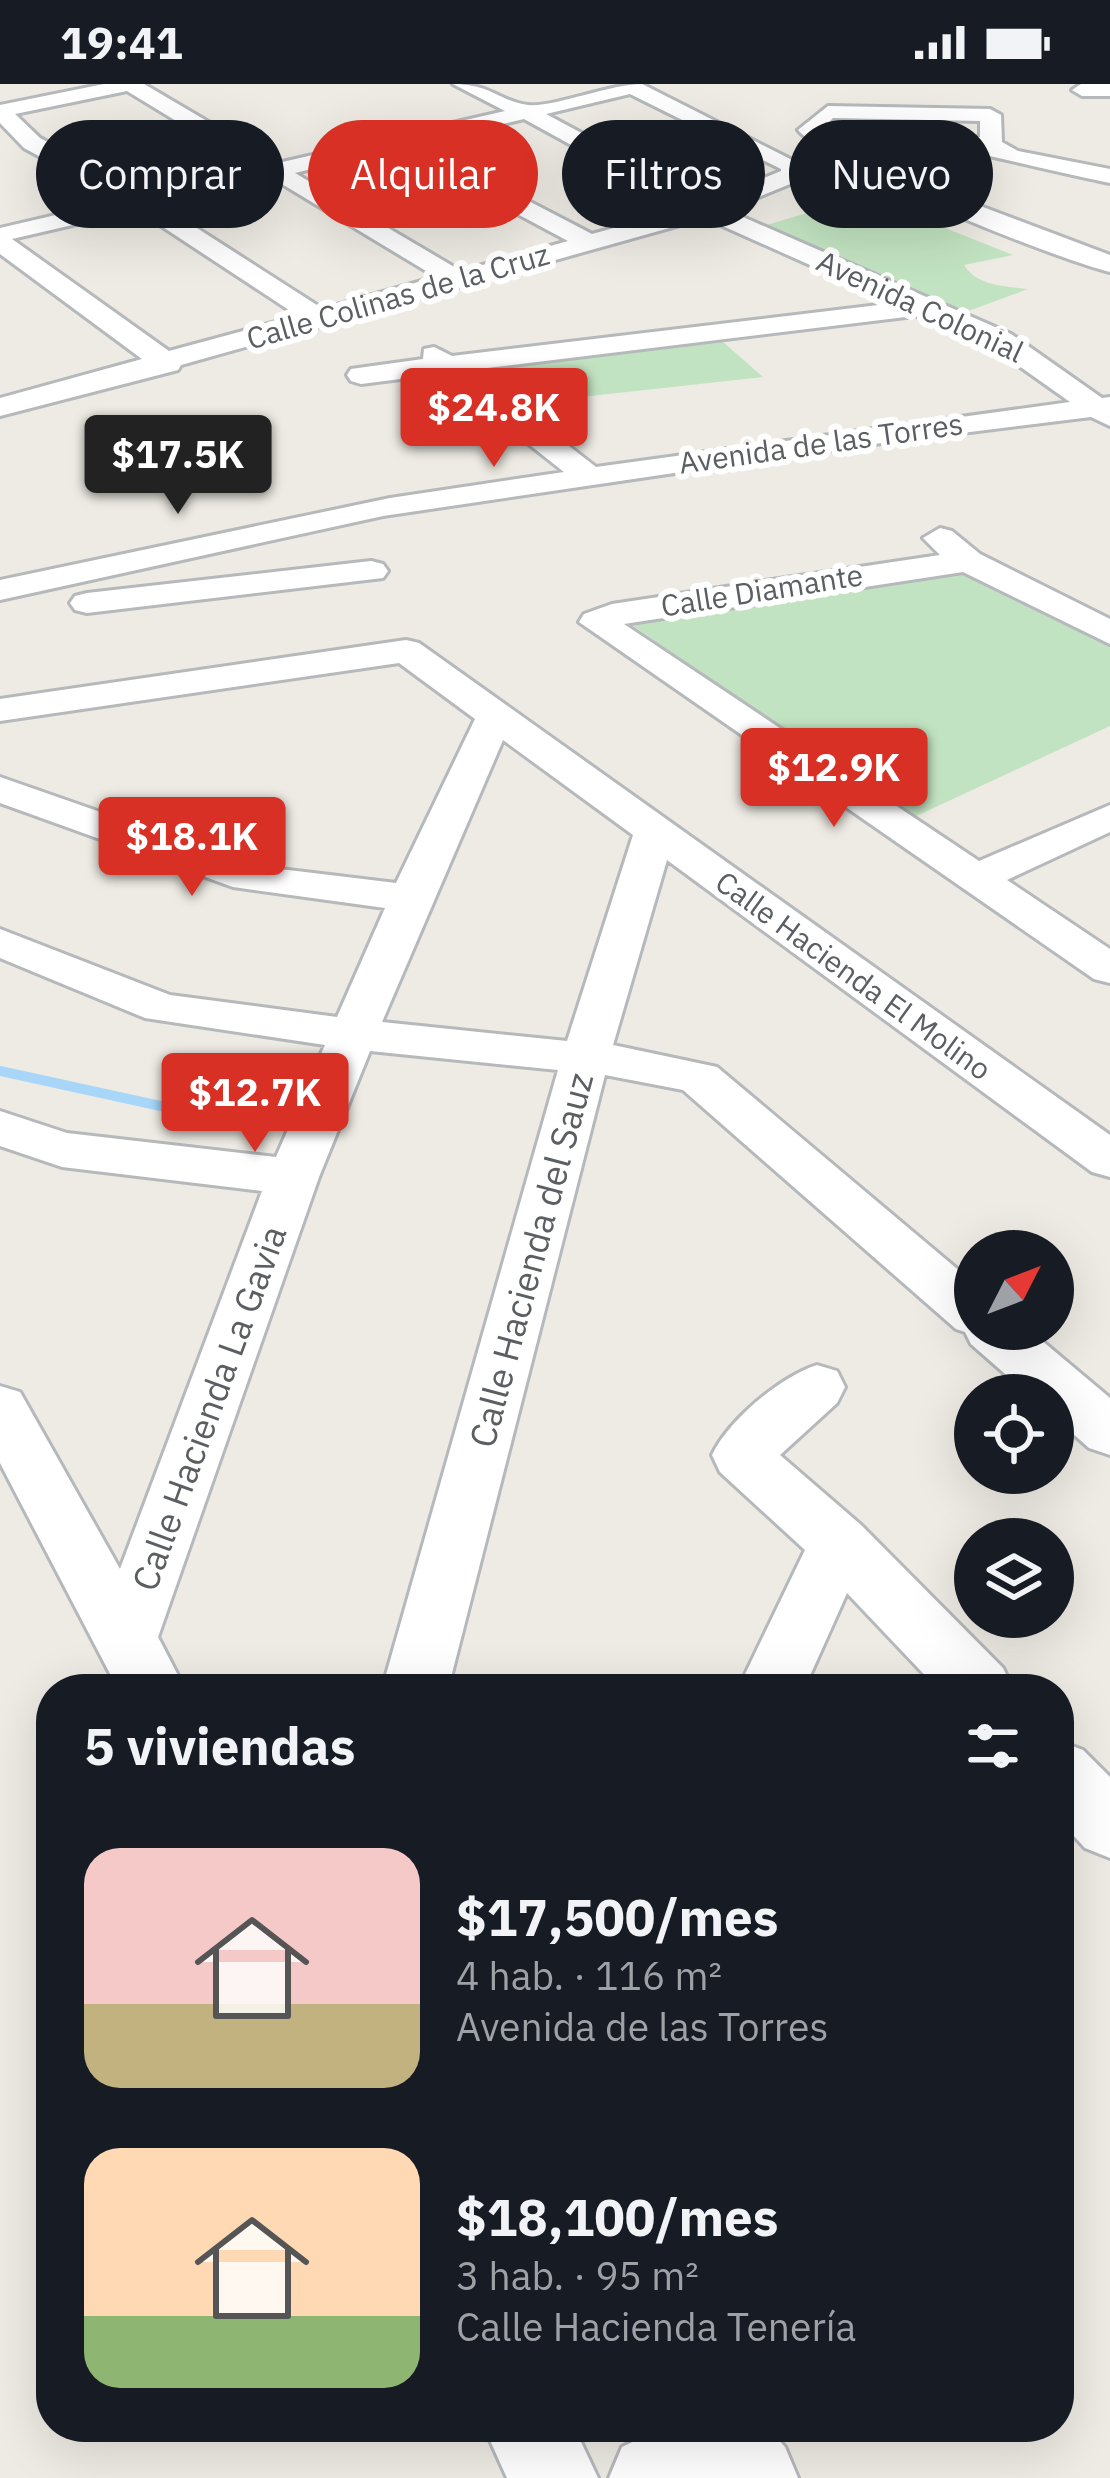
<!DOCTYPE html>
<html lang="es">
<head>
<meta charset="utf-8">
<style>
  :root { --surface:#171b24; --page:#242831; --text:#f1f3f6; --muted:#9ea1a6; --accent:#d93025 }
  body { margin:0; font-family:"IBM Plex Sans",sans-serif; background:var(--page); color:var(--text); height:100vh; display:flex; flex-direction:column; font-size:45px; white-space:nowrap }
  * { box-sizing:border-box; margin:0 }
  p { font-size:39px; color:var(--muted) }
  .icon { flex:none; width:66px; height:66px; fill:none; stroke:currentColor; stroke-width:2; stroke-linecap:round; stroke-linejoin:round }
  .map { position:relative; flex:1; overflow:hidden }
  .sheet { position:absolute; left:36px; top:1590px; width:1038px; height:768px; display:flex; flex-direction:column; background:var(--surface); border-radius:48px; box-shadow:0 12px 48px #0002 }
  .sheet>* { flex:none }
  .banner { position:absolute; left:36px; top:36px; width:1038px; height:108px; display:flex; gap:24px }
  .needle { width:78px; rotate:48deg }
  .buttons { position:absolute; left:954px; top:1146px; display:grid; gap:24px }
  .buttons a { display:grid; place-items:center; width:120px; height:120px; border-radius:50%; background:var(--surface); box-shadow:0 12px 48px #0002; font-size:60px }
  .price { position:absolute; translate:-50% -102px; padding:0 27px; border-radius:12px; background:var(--accent); color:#fff; font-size:39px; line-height:78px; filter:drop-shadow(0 3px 6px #0008) }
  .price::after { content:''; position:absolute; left:50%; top:72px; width:36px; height:27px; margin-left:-18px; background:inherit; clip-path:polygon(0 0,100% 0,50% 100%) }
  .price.active { background:#222; color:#fff }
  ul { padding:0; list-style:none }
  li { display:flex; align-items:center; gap:36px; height:300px; padding:0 48px }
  li span { display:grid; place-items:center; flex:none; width:336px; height:240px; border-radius:36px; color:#555 }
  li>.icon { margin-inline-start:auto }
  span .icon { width:144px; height:144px; fill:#fffc; stroke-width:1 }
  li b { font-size:51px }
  h2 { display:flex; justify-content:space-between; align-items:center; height:144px; padding:0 48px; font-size:51px }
  .tag { padding:0 42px; border-radius:54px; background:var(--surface); box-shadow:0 12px 48px #0002; font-size:42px; line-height:108px }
  .tag.active { background:var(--accent); color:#fff }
  .status { display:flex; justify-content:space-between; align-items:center; height:84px; padding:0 60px; background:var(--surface); direction:ltr }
  .status svg { height:33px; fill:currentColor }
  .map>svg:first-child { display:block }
  .green { fill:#c2e3c1 }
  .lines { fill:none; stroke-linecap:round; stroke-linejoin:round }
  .stream { stroke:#a7d6f9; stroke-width:10 }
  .minor-casing { stroke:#b6b9bc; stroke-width:6 }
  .minor { fill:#fff; fill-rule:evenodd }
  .labels { text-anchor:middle; stroke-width:12; stroke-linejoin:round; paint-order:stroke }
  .far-street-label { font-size:30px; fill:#5b5f63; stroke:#fff }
  .street-label { font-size:36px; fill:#5b5f63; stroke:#fff }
</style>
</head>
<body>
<div class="status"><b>19:41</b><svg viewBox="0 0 49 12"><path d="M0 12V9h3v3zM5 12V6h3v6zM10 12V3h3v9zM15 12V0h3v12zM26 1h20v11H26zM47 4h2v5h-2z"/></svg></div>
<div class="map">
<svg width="1110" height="2394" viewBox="0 0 1110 2394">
  <rect width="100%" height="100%" fill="#edebe3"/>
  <path class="green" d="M857,114L882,119L1013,171L964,181C977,202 1004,202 1028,205L963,229L760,143Z
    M714,250L763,293L518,320L477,288L478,281Z
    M964,483L1110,560V642L912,734L623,535Z"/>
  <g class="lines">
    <path class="stream" d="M0,987L261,1044"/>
    <defs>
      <path id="minor" d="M104,0H144L278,79L505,27L453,0C491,0 501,18 528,21C552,24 610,0 642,0L804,82L800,96L727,126L1011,250L1102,314L1110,313V342L1091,333L858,362L383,432L0,516V496L390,414L564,388L440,290L361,300L351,297L347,291L351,285L423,275L424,265L434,263L452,272L895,219L705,134L181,281L178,286L0,332V314L142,275L0,170V144L120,116L24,64L0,39V21ZM127,7L255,85L144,110L40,54L15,30ZM630,10L781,85V87L708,117L546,30ZM524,35L686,124L592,150L419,60ZM396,65L568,157L461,187L295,89ZM272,94L436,193L323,225L161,121ZM137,126L298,232L169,267L12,155ZM922,231L991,262L1070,318L596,383L471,286Z
        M1110,0V12H1082L1072,6L1081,0Z
        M828,22L990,25L1001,31L1002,58L1018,67L1110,85V99C1055,88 1002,74 948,63V53H980V37L833,34L822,46L836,57L951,111L1110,171V188C1051,173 834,87 798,46Z
        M940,444L952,447L980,470L1110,535V560L963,488L624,540L979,777L1110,721V748L1007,796L1110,865V899L1094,895L579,538L584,530L612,520L940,471L923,454Z
        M371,477L383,480L388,487L383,494L87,529L75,526L70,519L75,512L87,509Z
        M406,556L419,559L1110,1051V1093L1092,1088L667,776L613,961L717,983L975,1200V1245H1028L1110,1314V1371L1089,1364L1053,1332V1311H1029L971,1260L965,1248L956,1245L683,1006L605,991L448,1605H382L558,986L370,967L319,1093L158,1553L185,1605H118L0,1379V1302L20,1308L120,1485L262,1107L62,1083L0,1062V1027L67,1049L276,1073L325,961L145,934L0,874V845L170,911L337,933L385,824L233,803L0,719V693L255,782L396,799L475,635L399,579L0,637V615ZM503,656L633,751L567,957L382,938Z
        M817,1281L837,1287L845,1303L837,1319L780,1371L861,1441L1003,1584L1013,1605H938L847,1509L804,1605H738L805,1466L720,1388L712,1371C729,1336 780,1293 817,1281Z
        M1059,1657L1083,1666L1110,1693V1774L1085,1764L1059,1736Z
        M484,2343H574L598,2394H507Z
        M664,2343H767L785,2363L798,2394H609L622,2363Z"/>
    </defs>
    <use href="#minor" class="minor-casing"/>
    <use href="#minor" class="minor"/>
  </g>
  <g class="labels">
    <g class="far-street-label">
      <text transform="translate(398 213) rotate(-16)" y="10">Calle Colinas de la Cruz</text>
      <text transform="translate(920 223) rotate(25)" y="10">Avenida Colonial</text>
      <text transform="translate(821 360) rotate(-8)" y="10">Avenida de las Torres</text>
      <text transform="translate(762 507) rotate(-9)" y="10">Calle Diamante</text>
      <text transform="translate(853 892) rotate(36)" y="10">Calle Hacienda El Molino</text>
    </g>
    <g class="street-label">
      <text transform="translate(531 1176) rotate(-75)" y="13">Calle Hacienda del Sauz</text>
      <text transform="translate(209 1324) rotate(-70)" y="13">Calle Hacienda La Gavia</text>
    </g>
  </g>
</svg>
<div class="buttons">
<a><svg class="needle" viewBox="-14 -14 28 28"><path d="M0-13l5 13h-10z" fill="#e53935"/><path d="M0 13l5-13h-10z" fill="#9ea1a6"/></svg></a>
<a><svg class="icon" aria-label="locate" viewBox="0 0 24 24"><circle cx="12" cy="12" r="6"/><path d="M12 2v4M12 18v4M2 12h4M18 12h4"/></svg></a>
<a><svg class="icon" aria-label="layers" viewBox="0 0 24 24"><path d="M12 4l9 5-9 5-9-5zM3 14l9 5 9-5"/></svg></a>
</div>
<b class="price" style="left:494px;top:386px">$24.8K</b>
<b class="price active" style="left:178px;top:433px">$17.5K</b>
<b class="price" style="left:834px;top:746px">$12.9K</b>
<b class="price" style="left:192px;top:815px">$18.1K</b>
<b class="price" style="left:255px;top:1071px">$12.7K</b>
<div class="banner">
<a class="tag">Comprar</a>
<a class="tag active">Alquilar</a>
<a class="tag">Filtros</a>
<a class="tag">Nuevo</a>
</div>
<section class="sheet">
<h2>5 viviendas<svg class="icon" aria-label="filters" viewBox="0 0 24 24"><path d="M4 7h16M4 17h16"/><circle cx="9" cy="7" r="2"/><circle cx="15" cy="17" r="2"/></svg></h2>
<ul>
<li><span style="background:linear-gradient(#f6c9c9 65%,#c2b280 0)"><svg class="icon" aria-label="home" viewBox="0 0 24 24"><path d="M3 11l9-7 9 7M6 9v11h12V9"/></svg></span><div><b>$17,500/mes</b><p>4 hab. · 116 m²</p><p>Avenida de las Torres</p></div></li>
<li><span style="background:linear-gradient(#ffd9b3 70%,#8fb573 0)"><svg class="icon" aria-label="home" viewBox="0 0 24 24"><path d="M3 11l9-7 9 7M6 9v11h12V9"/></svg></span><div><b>$18,100/mes</b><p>3 hab. · 95 m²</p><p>Calle Hacienda Tenería</p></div></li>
</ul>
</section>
</div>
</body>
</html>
